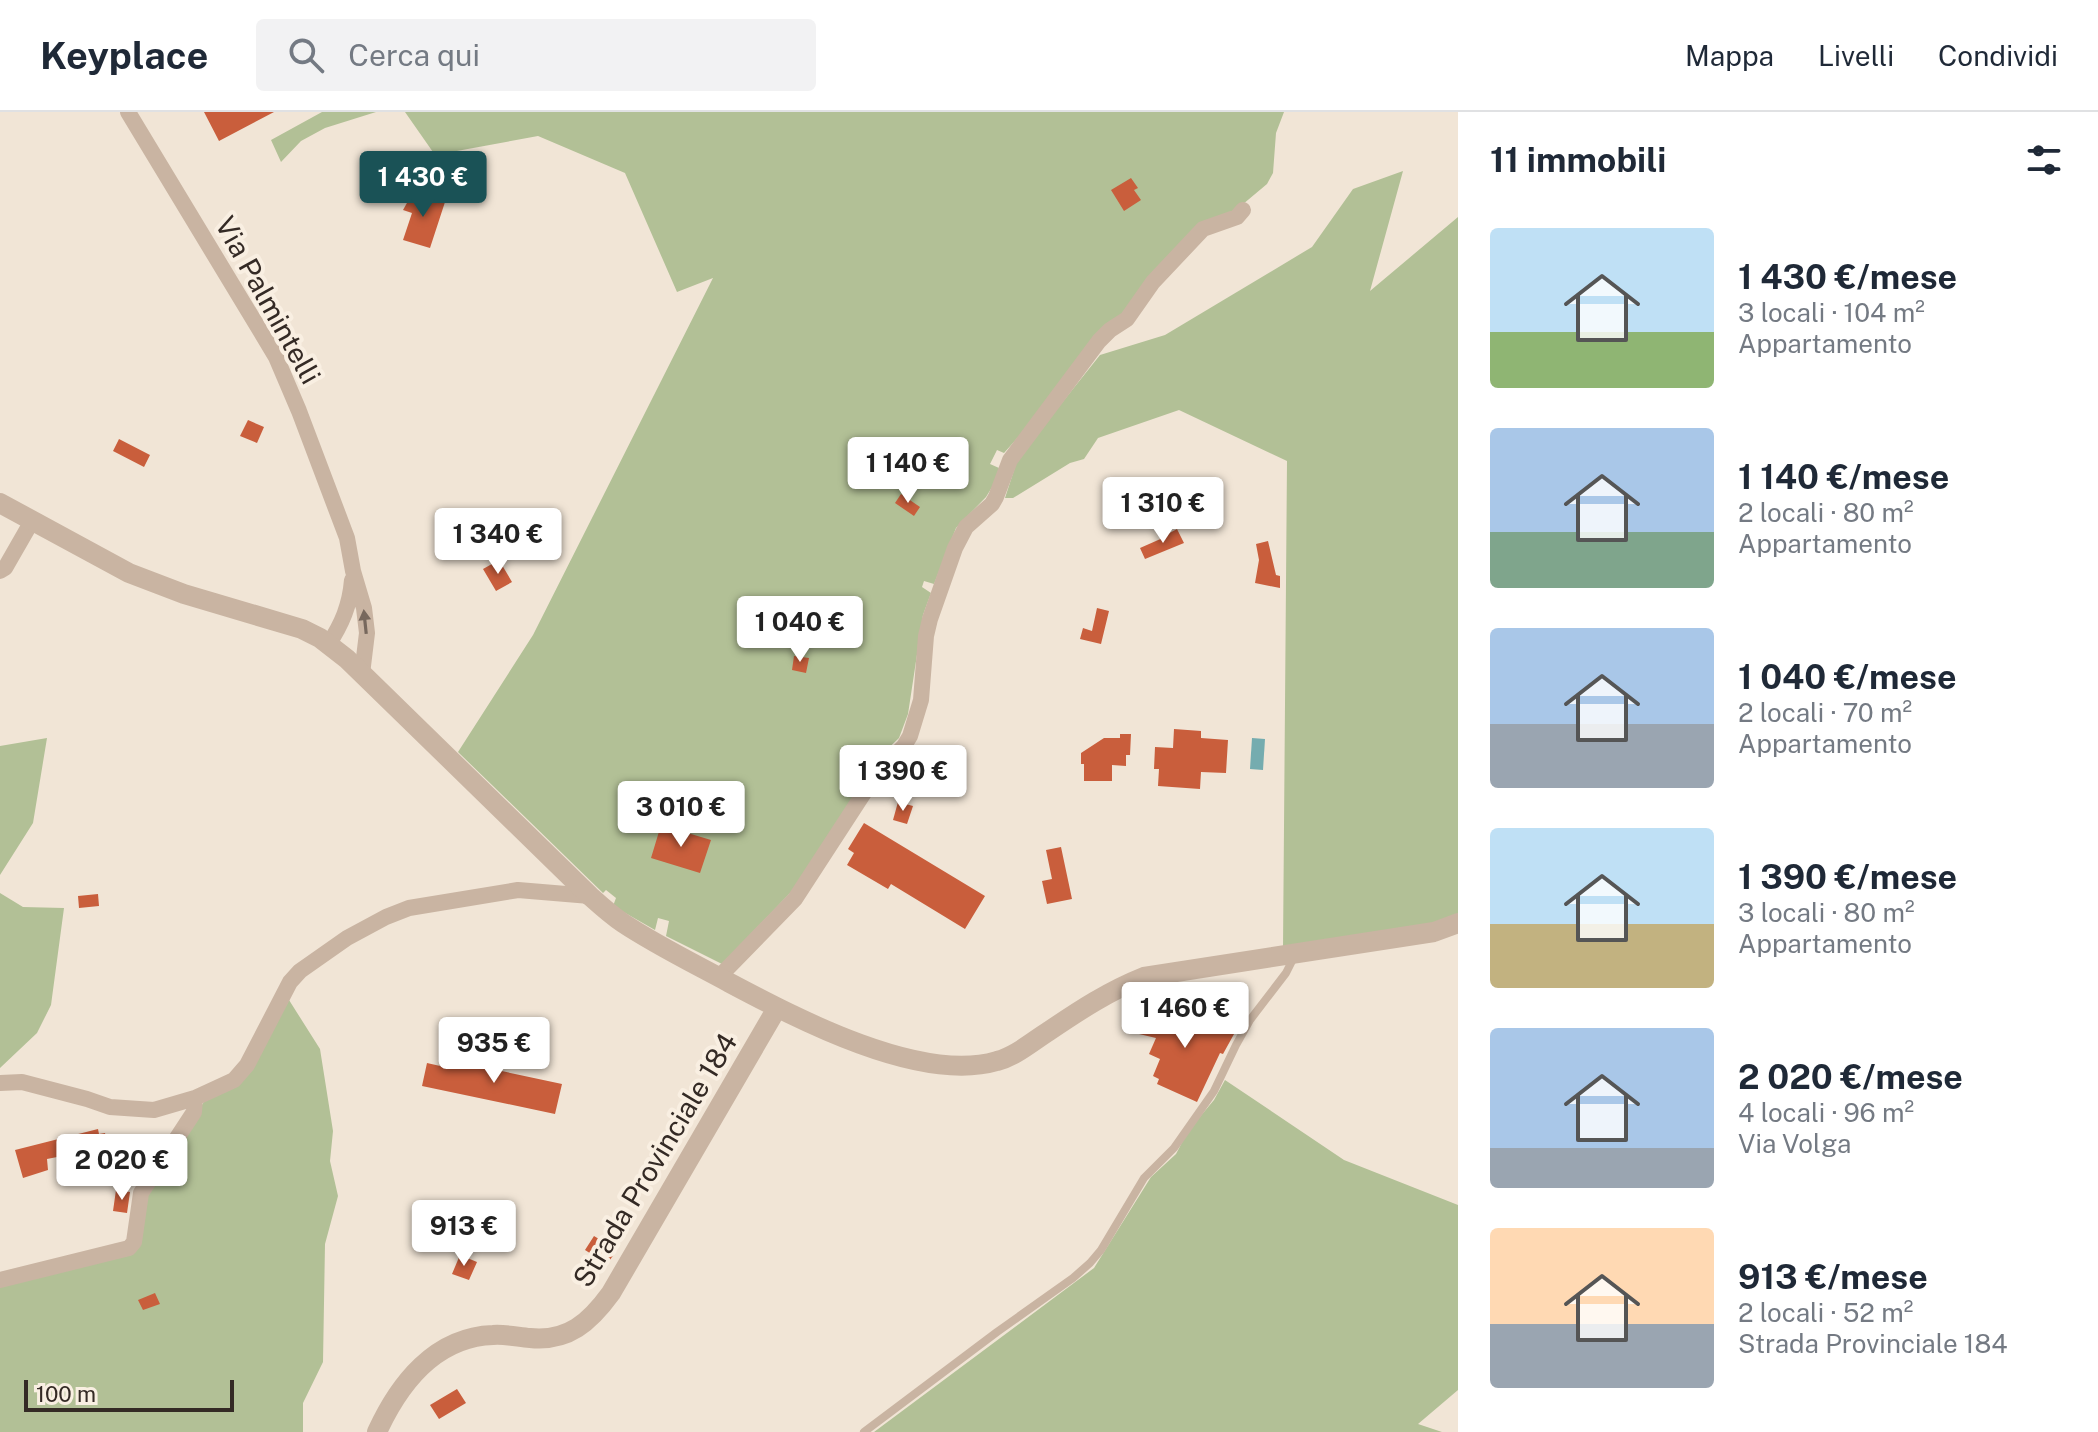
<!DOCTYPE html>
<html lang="it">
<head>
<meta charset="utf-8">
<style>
  :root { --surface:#fff; --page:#f2f2f3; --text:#1f2937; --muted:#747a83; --line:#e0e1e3; --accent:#1a5256 }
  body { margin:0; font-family:"Public Sans",sans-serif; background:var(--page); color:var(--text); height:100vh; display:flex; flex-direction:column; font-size:30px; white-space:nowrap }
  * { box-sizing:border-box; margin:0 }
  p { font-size:26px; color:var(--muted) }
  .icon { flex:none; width:44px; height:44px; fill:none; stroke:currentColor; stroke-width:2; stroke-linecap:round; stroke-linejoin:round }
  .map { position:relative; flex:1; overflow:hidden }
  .side { display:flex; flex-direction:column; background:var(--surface); width:640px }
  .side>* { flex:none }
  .scale { position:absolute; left:24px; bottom:20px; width:210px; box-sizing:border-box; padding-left:8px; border:4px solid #342a25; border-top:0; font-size:22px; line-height:28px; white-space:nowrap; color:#342a25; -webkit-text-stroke:6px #f9efe2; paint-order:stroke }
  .price { position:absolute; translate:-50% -68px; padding:0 18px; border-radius:8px; background:#fff; color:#222; font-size:26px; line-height:52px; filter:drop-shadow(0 2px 4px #0008) }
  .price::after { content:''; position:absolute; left:50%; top:48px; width:24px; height:18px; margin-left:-12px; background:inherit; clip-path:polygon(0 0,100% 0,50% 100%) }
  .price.current { background:var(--accent); color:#fff }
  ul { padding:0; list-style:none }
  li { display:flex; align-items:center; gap:24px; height:200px; padding:0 32px }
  li span { display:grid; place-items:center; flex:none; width:224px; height:160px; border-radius:8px; color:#555 }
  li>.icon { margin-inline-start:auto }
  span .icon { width:96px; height:96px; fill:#fffc; stroke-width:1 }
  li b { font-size:34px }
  h2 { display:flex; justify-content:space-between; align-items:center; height:96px; padding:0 32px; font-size:34px }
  header { display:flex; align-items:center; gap:48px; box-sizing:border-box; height:112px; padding:0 40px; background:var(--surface); border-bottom:2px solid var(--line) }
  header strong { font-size:38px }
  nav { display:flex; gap:44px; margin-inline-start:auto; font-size:28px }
  .search { width:560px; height:72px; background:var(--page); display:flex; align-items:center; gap:20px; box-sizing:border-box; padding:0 28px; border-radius:8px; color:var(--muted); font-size:30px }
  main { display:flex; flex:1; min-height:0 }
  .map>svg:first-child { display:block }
  .green { fill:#b2c096 }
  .water { fill:#75acaf }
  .building { fill:#c95e3c }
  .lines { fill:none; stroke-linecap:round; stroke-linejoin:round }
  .service { stroke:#c9b4a2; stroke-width:8 }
  .minor { stroke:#c9b4a2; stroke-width:16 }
  .tertiary { stroke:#c9b4a2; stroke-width:20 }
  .oneway { fill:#77685d }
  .labels { text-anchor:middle; stroke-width:8; stroke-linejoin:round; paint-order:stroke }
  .street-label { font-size:28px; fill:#342a25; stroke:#f9efe2 }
</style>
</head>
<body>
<header>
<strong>Keyplace</strong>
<div class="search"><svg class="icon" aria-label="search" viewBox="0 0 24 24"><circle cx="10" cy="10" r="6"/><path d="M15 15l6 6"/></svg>Cerca qui</div>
<nav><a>Mappa</a><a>Livelli</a><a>Condividi</a></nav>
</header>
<main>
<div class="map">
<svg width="1458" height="1320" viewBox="0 0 1458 1320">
  <rect width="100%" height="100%" fill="#f1e5d6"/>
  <path class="green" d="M322,0H376L325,16L301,29L281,50L271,28Z
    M405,0H1284L1276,21L1273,61L1267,72L1230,103L1213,107L1004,341L997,338L990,352L999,356L994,372L986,385L956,416L934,472L924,469L922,475L931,481L923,503L908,602L899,626L879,645L793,778L722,852L666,824L669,809L658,806L655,818L613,794L616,786L606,778L603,781L458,640L533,523L713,166L677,180L625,61L538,24L435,43Z
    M1403,59L1370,179L1458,105V802L1431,813L1283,836L1287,349L1179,298L1098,326L1084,347L1070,351L1013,386H1005L1018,346L1100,243L1165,223L1312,135L1353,77Z
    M47,626L33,711L0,763V634Z
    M0,781L23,795L64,796L51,893L37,921L0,956Z
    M289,888L320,937L333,1019L330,1049L338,1084L325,1132L323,1250L303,1291V1320H0V1175L131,1143L147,1083L205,988L248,963Z
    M1225,968L1344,1048L1458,1093V1278L1418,1312L1442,1320H874L1094,1156L1151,1065L1176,1042L1188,1019L1214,988Z"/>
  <path class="water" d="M1252,626L1265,627L1263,658L1250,657Z"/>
  <path class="building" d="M204,0H274L219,29Z
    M1131,66L1138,76L1134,78L1141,88L1124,99L1111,78Z
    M417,81L445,90L430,136L403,128L412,101L403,98L412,82Z
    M248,308L264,315L257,331L240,324Z
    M119,327L150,343L144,355L113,339Z
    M901,382L920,395L914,404L895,391Z
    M1177,417L1184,431L1145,447L1140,436L1165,425L1164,424Z
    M1268,429L1276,463L1280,464V476L1255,471L1259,448L1256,432Z
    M499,448L512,470L496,479L483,457Z
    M1097,496L1109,499L1101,532L1080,527L1083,516L1092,519Z
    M794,544L809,546L806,561L792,558Z
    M1174,617L1201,619V626L1228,628L1226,661L1201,660L1200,677L1158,674L1159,657H1154L1155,635L1173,636Z
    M1120,622H1131L1130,643H1126V654L1112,653V669H1084V652H1081V641L1104,626H1120Z
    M898,690L913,694L907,712L893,708Z
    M864,711L985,784L965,817L891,772L888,777L847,753L854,741L848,737Z
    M661,713L711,728L700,761L651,746Z
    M1061,735L1072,787L1047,792L1042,769L1052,767L1046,738Z
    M98,782L99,794L79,796L78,784Z
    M1152,889L1180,899L1176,909L1205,922L1214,907L1218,910L1222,903L1239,913L1223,942L1220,941L1197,990L1157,972L1159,967L1153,964L1160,947L1149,942L1156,926L1139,922Z
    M451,946L492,955V957L562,972L555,1002L422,974L427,951L449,956Z
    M98,1017L99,1022L105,1021L108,1035L47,1047L48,1058L23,1066L15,1038Z
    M116,1078L130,1080L127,1101L113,1099Z
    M594,1124L617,1138L607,1152L585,1138Z
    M460,1143L477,1150L469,1168L452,1162Z
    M155,1181L160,1192L143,1198L138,1188Z
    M457,1277L466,1291L439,1307L430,1293Z"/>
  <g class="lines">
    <path class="service" d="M864,1320L997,1220L1073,1166L1090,1151L1101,1138L1144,1066L1174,1036L1214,979L1236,933L1250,908L1286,861L1294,845"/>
    <path class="minor" d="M128,0L276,245L299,299L347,426L353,459L364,496L367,521L362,562
      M0,459L5,456L32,409
      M328,533C342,512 350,493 352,468
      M719,865L795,787L875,664L904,634L910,624L921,588L926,524L930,507L955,436L966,415L992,392L996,385L1010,348L1016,340L1099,229L1110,218L1127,207L1153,170L1203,117L1237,105L1243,98
      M0,971L22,970L87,987L110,995L154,998L195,986L234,968L247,953L290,870L300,859L347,826L386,805L409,796L518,778L590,784
      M0,1168L129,1136L134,1130L141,1081L194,1000L195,986"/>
    <path class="tertiary" d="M0,391L129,461L184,482L302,517L320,526L347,547L590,784C600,793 611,803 623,811C656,833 693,851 728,870C796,906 920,972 997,949C1016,944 1033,929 1049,919C1080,898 1109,879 1144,865L1434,820L1458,811
      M377,1320C399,1272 435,1225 493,1223C505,1222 518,1225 530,1226C568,1230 590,1210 611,1181L777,896"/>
  </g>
  <defs><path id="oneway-solid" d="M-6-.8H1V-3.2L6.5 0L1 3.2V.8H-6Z" transform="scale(2)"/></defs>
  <use class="oneway" href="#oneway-solid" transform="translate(365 510) rotate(-96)"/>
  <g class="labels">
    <g class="street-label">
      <text transform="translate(268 188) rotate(61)" y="10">Via Palmintelli</text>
      <text transform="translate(655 1048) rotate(-59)" y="10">Strada Provinciale 184</text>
    </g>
  </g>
</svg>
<div class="scale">100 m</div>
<b class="price current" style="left:423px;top:107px">1 430 €</b>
<b class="price" style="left:908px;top:393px">1 140 €</b>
<b class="price" style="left:1163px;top:433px">1 310 €</b>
<b class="price" style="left:498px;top:464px">1 340 €</b>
<b class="price" style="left:800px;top:552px">1 040 €</b>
<b class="price" style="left:903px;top:701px">1 390 €</b>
<b class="price" style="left:681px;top:737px">3 010 €</b>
<b class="price" style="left:1185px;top:938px">1 460 €</b>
<b class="price" style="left:494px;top:973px">935 €</b>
<b class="price" style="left:122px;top:1090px">2 020 €</b>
<b class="price" style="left:464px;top:1156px">913 €</b>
</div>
<section class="side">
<h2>11 immobili<svg class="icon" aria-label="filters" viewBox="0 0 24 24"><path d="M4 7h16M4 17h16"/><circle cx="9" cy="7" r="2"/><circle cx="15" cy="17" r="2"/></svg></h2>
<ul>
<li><span style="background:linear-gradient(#bfe0f5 65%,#8fb573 0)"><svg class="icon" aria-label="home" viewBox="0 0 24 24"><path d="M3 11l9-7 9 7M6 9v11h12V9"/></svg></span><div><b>1 430 €/mese</b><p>3 locali · 104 m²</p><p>Appartamento</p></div></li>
<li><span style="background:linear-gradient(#a9c7e8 65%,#7fa58c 0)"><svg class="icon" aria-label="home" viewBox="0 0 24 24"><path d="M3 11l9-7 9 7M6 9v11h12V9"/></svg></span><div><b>1 140 €/mese</b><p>2 locali · 80 m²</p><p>Appartamento</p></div></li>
<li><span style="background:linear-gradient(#a9c7e8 60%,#9aa5b1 0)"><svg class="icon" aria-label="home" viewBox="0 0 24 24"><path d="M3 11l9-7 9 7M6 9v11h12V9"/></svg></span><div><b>1 040 €/mese</b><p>2 locali · 70 m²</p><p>Appartamento</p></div></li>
<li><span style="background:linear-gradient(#bfe0f5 60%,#c2b280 0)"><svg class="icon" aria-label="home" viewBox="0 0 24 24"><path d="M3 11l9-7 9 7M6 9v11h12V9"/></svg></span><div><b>1 390 €/mese</b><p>3 locali · 80 m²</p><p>Appartamento</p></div></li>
<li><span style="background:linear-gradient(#a9c7e8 75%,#9aa5b1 0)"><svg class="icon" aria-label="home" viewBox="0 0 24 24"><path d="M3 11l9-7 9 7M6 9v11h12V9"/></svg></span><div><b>2 020 €/mese</b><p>4 locali · 96 m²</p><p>Via Volga</p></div></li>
<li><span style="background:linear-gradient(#ffd9b3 60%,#9aa5b1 0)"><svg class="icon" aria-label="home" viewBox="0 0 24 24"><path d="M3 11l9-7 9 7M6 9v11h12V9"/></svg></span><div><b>913 €/mese</b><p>2 locali · 52 m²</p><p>Strada Provinciale 184</p></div></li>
</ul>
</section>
</main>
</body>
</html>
